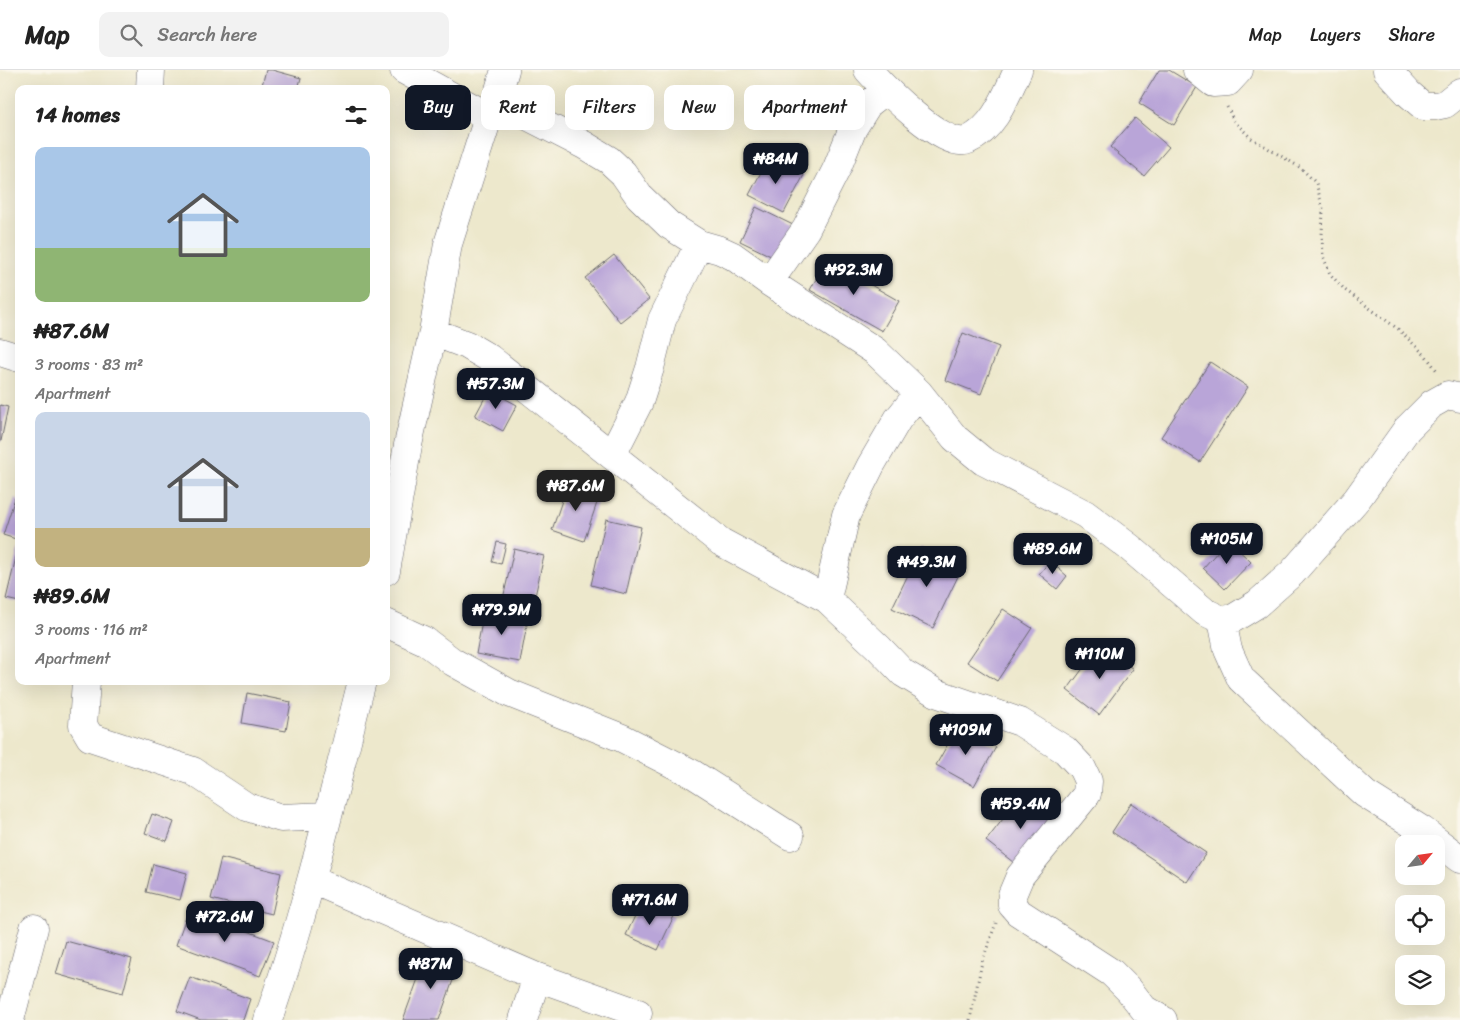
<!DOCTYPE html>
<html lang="en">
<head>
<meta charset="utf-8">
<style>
  :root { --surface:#fff; --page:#f2f2f2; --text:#222; --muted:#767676; --line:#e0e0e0; --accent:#111827 }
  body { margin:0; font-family:Sriracha,sans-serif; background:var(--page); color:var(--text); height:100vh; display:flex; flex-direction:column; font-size:19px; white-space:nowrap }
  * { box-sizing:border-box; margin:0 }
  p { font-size:16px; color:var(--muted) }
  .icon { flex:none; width:28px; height:28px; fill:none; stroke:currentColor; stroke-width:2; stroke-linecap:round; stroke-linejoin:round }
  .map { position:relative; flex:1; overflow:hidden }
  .details { position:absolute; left:15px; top:15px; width:375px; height:600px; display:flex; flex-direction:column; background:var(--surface); border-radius:10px; box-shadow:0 5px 20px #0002 }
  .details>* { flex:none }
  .banner { position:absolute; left:405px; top:15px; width:475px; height:45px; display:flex; gap:10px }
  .needle { width:32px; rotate:61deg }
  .buttons { position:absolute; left:1395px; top:765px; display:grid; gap:10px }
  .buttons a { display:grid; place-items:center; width:50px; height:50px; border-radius:10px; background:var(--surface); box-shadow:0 5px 20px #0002; font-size:25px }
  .price { position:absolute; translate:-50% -42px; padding:0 11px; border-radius:10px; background:var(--accent); color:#fff; font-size:16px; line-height:32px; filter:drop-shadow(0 1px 2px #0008) }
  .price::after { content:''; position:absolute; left:50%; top:30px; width:15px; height:11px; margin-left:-8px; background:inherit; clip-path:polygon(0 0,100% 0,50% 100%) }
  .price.current { background:#222; color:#fff }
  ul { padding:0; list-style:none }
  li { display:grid; align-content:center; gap:10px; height:265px; padding:0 20px }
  li span { display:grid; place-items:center; height:155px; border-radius:10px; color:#555 }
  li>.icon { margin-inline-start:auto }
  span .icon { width:90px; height:90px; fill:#fffc; stroke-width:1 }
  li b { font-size:21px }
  h2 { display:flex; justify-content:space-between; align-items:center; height:60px; padding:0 20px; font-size:21px }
  .pill { padding:0 18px; border-radius:10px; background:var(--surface); box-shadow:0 5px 20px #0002; font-size:18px; line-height:45px }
  .pill.current { background:var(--accent); color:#fff }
  header { display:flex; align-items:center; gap:30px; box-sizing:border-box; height:70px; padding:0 25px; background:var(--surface); border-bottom:1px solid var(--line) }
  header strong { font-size:24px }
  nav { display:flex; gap:28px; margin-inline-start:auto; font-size:18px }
  .search { width:350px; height:45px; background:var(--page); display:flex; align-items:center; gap:12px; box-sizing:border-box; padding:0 18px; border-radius:10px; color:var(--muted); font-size:19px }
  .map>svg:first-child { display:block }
  .building { fill:#b9a5d8 }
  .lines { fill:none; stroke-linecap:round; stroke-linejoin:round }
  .minor-casing { stroke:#69676e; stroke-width:29 }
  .path { stroke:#69676e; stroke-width:3; stroke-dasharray:1 4; stroke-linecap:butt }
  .minor { stroke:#fff; stroke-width:28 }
</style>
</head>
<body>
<header>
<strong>Map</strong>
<div class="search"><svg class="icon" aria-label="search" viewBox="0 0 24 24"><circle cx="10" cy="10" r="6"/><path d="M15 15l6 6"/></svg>Search here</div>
<nav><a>Map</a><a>Layers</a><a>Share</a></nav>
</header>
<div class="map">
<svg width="1460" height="950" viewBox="0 0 1460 950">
  <rect width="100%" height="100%" fill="#fbf7ec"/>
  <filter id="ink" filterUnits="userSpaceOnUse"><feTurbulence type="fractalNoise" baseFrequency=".02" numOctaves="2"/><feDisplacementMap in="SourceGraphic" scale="10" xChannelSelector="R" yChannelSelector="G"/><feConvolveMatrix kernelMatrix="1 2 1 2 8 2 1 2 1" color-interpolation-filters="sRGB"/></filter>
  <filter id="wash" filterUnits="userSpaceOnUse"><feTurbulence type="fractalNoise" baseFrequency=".0096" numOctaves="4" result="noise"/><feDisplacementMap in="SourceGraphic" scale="20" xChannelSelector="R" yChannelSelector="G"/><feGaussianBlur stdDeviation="1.12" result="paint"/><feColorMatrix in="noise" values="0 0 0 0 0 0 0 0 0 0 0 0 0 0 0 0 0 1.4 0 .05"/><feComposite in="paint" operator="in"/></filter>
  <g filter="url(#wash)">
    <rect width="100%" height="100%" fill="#ede8cc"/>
    <g id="blocks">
      <path class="building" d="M266,0H272L301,8L298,19H261Z
        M1159,0H1169L1197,17L1174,55L1139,33Z
        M1135,48L1169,77L1144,106L1110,77Z
        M769,87L804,105L784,143L749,125Z
        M756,137L793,155L777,189L740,171Z
        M614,185L649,229L620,252L585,208Z
        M827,190L899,231L882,261L810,220Z
        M963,263L999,277L981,324L945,310Z
        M1210,292L1248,317L1200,392L1161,367Z
        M489,320L517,335L503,361L475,346Z
        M0,335L8,337L1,371H0Z
        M568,413L600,424L584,471L552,460Z
        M15,428L19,430V470L3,465Z
        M606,449L641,457L626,524L591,515Z
        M1228,470L1251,492L1225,519L1203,498Z
        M497,472L506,474L501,494L492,492Z
        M921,478L962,498L933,558L892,538Z
        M18,479H19V532L6,529Z
        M514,479L544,486L533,535L503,529Z
        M1050,491L1067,506L1057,519L1039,504Z
        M1003,539L1032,558L997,611L967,592Z
        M484,541L528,549L520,592L476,584Z
        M1101,574L1133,599L1099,645L1067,620Z
        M247,623L291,632L286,661L242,653Z
        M958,656L996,677L974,716L936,695Z
        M1023,723L1055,748L1018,796L986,771Z
        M1131,733L1206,783L1187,812L1112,762Z
        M152,744L174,752L167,771L145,763Z
        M221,788L281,803L272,844L211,829Z
        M153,794L187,803L180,830L146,822Z
        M642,831L674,846L658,880L626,865Z
        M189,839L274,871L260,906L176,875Z
        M66,871L132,889L123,923L56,904Z
        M427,884L458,896L439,950H403Z
        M190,907L250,929L243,950H201L177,941Z"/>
    </g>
  </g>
  <g filter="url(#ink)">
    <use href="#blocks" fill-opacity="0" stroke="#69676e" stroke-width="1"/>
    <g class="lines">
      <defs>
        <path id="minor" d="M404,0L473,38L488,48
          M868,0C883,17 945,81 968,70C995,58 1006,25 1018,0
          M1197,0L1213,13L1228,12L1239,0
          M1387,0L1408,23L1423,36H1435L1445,34L1460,22
          M150,19L151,0
          M496,30L584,75L609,90L623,103L639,126L669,155L699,174L720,180L733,186L769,212L875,281L919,323L955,368L983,391L1085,444L1129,477L1205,542L1222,550L1234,548L1257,534L1292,503L1357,429L1407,359L1432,334L1448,325L1460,328
          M769,212L806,159L837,98L853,58L868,34L886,20
          M433,262L467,275L489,288L721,472L827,529L879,578L903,603L936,623L1020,652L1065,680L1082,698L1088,711L1087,724L1020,806L1012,825V835L1018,842L1112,903L1129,920L1144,939L1163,950
          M0,282L19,288
          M612,385L639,332L650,298L662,250L699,174
          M386,501L408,375L433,262L448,174L488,48L496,30L505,0
          M827,529L846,445L871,395L898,349L919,323
          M1222,550L1228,580L1241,609L1365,724L1422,760L1460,789
          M386,553L425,571L453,592L509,623L622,668L693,704L790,766
          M86,611L83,655L90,667L193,701L247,737L281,748L328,746
          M312,810L537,907L638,943
          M10,950L34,858
          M268,950C307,839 333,725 362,611
          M523,950L537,907"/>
      </defs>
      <use href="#minor" class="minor-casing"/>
      <path class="path" d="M1227,37L1234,51L1251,68L1301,98L1316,113L1323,139L1322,165L1323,186L1330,204L1345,220L1398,259L1426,286L1438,302
        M970,950L982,892L996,853"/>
      <use href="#minor" class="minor"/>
    </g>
  </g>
</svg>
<div class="buttons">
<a><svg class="needle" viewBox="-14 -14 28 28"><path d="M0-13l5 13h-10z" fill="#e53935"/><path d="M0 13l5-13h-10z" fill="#767676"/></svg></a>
<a><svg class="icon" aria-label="locate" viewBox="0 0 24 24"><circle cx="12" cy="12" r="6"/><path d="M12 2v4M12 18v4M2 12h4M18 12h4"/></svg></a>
<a><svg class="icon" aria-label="layers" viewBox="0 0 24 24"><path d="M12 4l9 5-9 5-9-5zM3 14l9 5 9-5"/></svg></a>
</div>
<b class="price" style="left:776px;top:115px">₦84M</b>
<b class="price" style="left:854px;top:226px">₦92.3M</b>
<b class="price" style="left:496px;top:340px">₦57.3M</b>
<b class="price current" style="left:576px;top:442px">₦87.6M</b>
<b class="price" style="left:1227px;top:495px">₦105M</b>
<b class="price" style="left:1053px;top:505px">₦89.6M</b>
<b class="price" style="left:927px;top:518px">₦49.3M</b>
<b class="price" style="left:502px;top:566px">₦79.9M</b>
<b class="price" style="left:1100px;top:610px">₦110M</b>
<b class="price" style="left:966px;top:686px">₦109M</b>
<b class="price" style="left:1021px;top:760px">₦59.4M</b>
<b class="price" style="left:650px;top:856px">₦71.6M</b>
<b class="price" style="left:225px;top:873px">₦72.6M</b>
<b class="price" style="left:431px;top:920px">₦87M</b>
<div class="banner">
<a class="pill current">Buy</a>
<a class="pill">Rent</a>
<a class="pill">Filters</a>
<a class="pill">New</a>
<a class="pill">Apartment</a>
</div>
<section class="details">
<h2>14 homes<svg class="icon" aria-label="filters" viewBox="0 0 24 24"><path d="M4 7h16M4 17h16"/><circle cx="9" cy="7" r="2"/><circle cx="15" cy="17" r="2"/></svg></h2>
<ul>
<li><span style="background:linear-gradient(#a9c7e8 65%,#8fb573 0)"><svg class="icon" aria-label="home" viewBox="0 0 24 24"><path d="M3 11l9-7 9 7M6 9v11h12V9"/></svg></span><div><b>₦87.6M</b><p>3 rooms · 83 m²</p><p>Apartment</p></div></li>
<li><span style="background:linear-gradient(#c9d6e8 75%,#c2b280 0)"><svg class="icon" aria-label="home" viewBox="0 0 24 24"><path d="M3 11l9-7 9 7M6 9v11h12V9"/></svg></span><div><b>₦89.6M</b><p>3 rooms · 116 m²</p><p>Apartment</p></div></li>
</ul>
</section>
</div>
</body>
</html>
